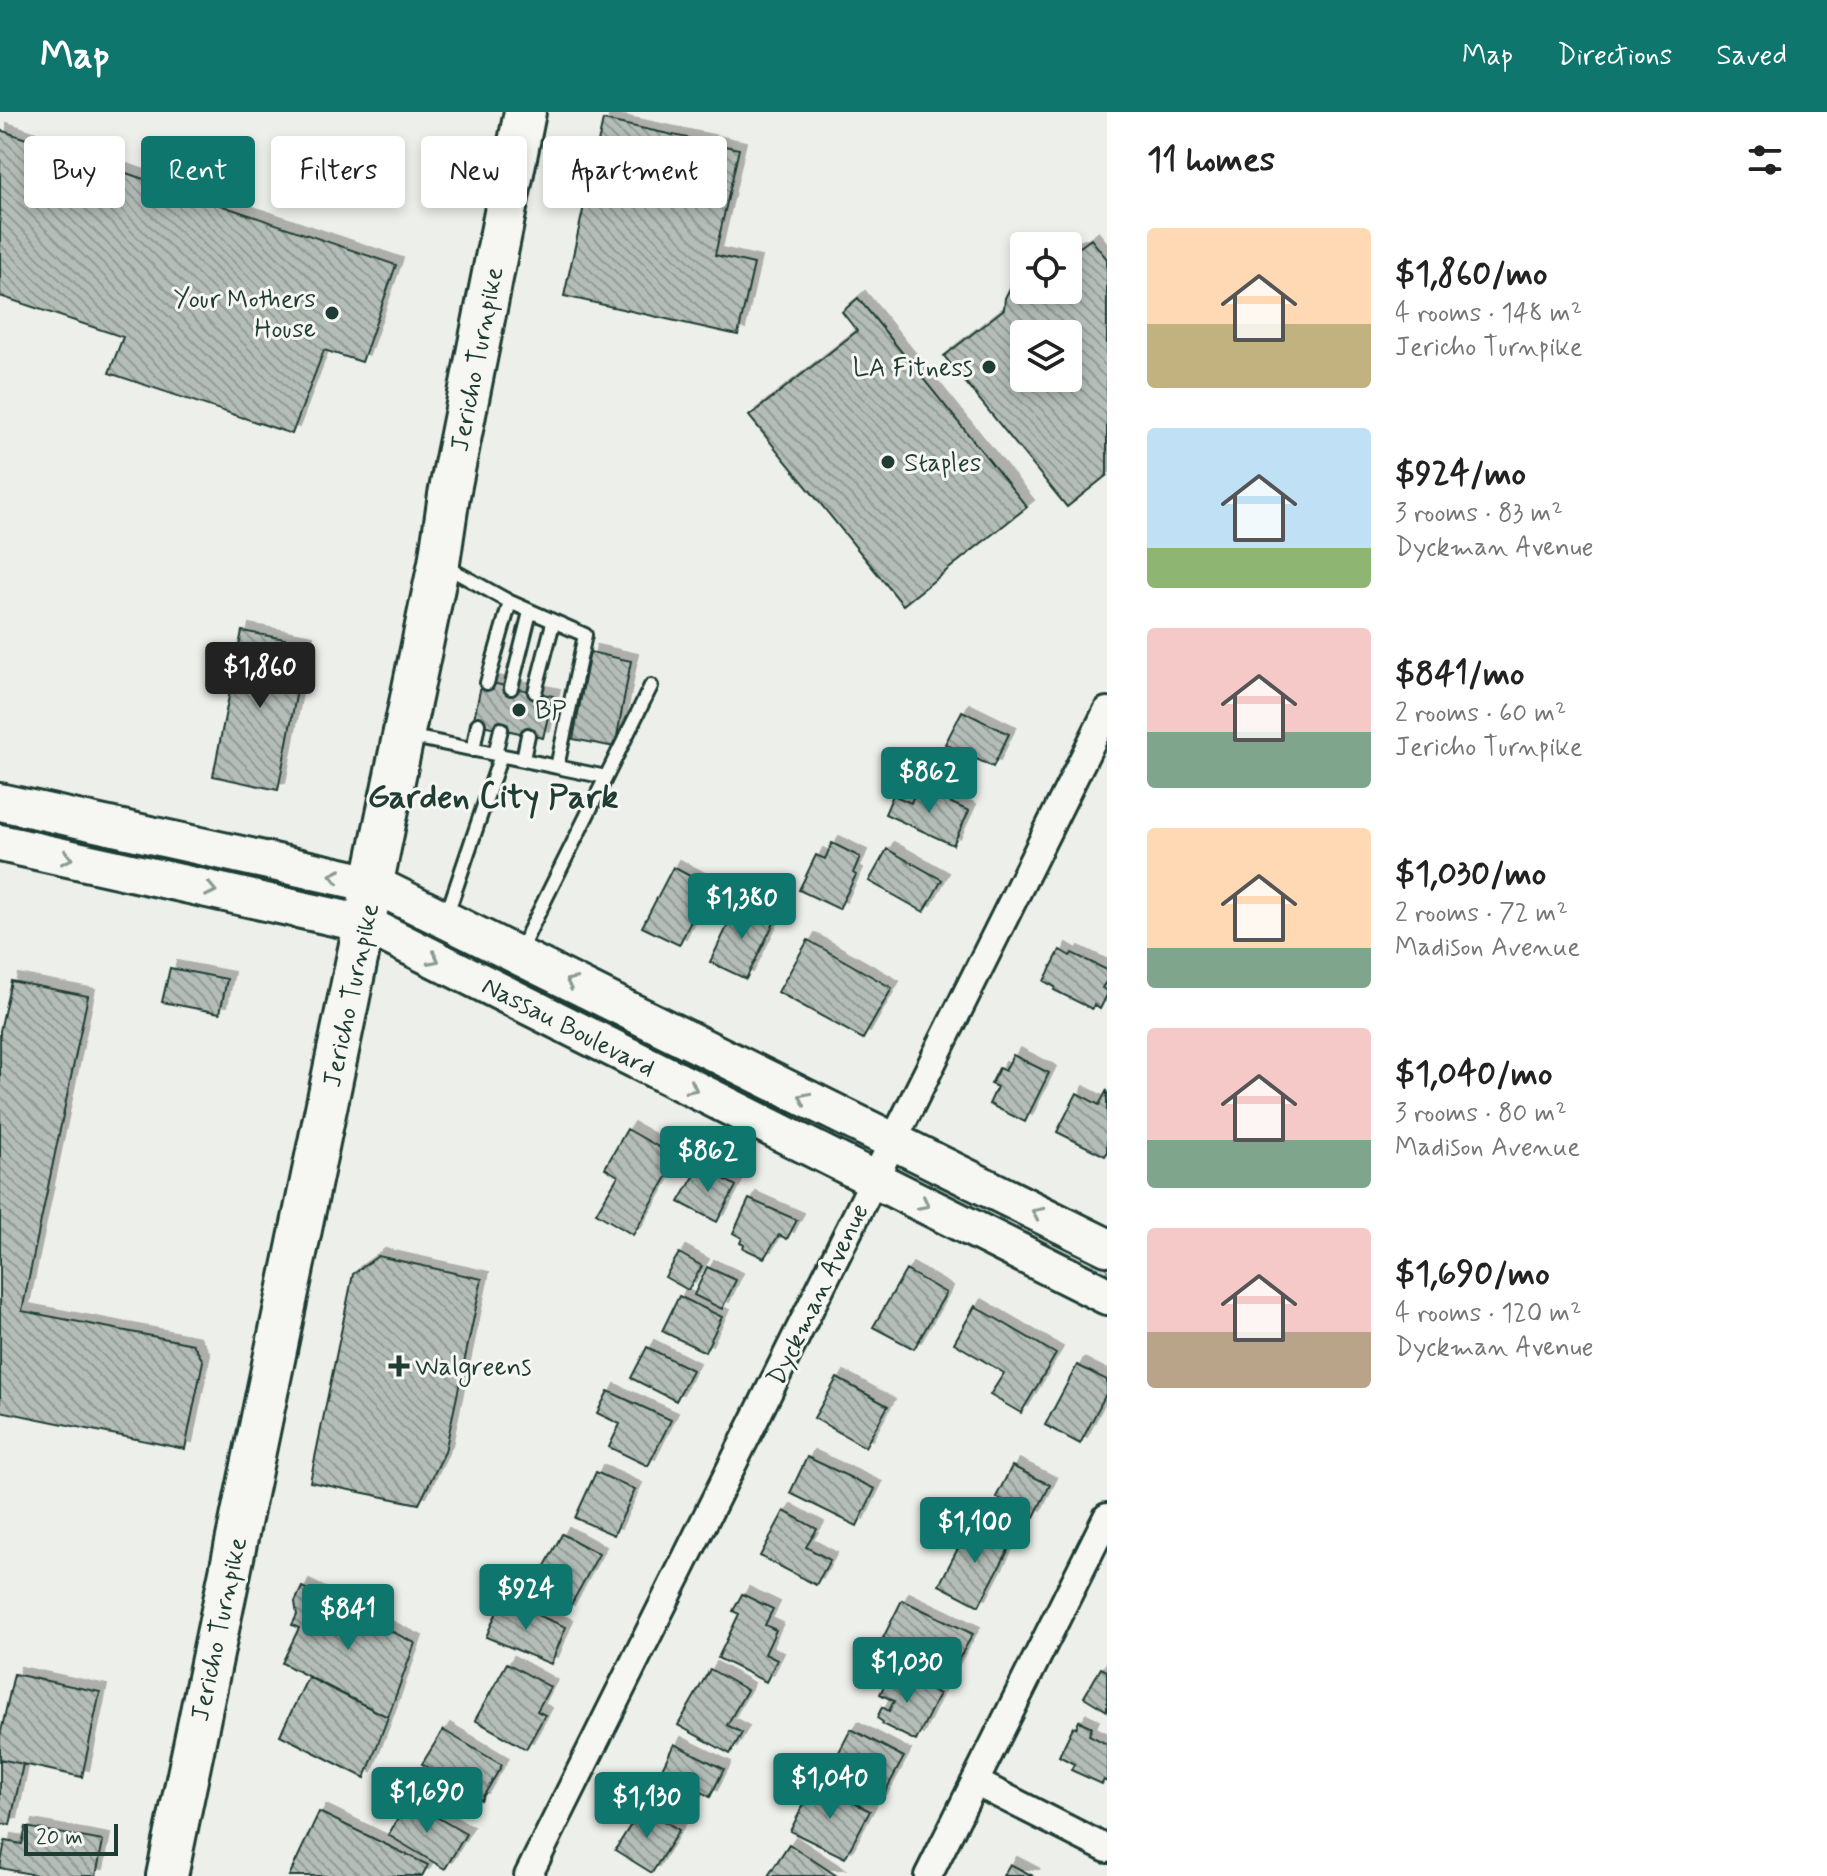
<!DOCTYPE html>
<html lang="en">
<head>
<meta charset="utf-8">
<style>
  :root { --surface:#fff; --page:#f6f6f6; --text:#222; --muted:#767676; --accent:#0f766e }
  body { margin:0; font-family:Mynerve,sans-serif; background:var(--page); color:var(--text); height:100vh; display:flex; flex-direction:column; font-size:30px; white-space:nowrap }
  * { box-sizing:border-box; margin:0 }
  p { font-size:26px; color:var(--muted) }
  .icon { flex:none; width:44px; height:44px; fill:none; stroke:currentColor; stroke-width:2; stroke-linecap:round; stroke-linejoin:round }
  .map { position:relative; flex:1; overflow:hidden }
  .drawer { display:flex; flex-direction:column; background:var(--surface); width:720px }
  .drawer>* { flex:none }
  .banner { position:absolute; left:24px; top:24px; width:760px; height:72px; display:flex; gap:16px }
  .controls { position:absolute; left:1010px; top:120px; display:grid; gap:16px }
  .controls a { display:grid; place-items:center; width:72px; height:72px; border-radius:8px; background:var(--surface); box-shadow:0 4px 12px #0003; font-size:40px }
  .scale { position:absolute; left:24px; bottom:20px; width:94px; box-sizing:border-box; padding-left:8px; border:4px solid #1f3d34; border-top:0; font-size:22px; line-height:28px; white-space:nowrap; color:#1f3d34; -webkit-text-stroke:6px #f6f6f2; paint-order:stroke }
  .price { position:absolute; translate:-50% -68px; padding:0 18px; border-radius:8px; background:var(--accent); color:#fff; font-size:26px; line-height:52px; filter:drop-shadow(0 2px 4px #0008) }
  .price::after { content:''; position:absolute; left:50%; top:48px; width:24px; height:18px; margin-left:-12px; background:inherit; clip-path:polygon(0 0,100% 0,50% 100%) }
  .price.selected { background:#222; color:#fff }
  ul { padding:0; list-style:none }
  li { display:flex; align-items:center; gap:24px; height:200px; padding:0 40px }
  li span { display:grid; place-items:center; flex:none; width:224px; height:160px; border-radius:8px; color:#555 }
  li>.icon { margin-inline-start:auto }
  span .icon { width:96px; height:96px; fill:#fffc; stroke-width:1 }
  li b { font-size:34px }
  h2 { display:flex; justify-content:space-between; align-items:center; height:96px; padding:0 40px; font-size:34px }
  .pill { padding:0 28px; border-radius:8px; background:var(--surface); box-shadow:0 4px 12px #0003; font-size:28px; line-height:72px }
  .pill.selected { background:var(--accent); color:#fff }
  header { display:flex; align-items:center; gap:48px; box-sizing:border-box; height:112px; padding:0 40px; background:var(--accent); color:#fff }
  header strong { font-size:38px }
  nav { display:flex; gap:44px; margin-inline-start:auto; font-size:28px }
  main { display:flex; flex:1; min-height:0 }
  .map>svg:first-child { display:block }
  .green { fill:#cbd2cc; stroke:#758880; stroke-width:2 }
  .building { fill:url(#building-back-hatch); stroke:#1f3d34; stroke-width:2; fill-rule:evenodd; filter:url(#shadow) }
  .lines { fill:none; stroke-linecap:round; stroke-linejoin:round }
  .service-casing { stroke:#1f3d34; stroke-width:18 }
  .minor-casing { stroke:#1f3d34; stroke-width:32 }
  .secondary-casing { stroke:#1f3d34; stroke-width:42 }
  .primary-casing { stroke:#1f3d34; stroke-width:46 }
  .service { stroke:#f6f6f2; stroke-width:12 }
  .minor { stroke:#f6f6f2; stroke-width:26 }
  .secondary { stroke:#f6f6f2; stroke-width:36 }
  .primary { stroke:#f6f6f2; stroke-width:40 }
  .oneway { stroke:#8a9a93 }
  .poi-dot { fill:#1f3d34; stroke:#f6f6f2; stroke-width:3 }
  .labels { text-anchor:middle; stroke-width:6; stroke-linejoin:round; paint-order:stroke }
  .poi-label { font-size:26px; fill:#1f3d34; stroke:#f6f6f2; text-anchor:start }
  .street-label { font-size:26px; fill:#1f3d34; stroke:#f6f6f2 }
  .district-label { font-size:34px; font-weight:bold; fill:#1f3d34; stroke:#f6f6f2 }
</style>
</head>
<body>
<header>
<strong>Map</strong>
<nav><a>Map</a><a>Directions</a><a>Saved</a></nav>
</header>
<main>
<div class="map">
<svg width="1107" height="1764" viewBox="0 0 1107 1764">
  <defs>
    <pattern id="building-back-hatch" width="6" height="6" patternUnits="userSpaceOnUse" patternTransform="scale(2)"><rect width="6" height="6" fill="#b4bdb8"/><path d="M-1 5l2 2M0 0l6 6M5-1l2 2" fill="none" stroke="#929b96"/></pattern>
    <filter id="shadow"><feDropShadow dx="7" dy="-7" stdDeviation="0" flood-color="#0004"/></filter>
  </defs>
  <rect width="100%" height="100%" fill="#edefea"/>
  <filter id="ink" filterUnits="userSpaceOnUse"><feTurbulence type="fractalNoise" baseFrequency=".0125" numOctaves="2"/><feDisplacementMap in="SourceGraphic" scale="16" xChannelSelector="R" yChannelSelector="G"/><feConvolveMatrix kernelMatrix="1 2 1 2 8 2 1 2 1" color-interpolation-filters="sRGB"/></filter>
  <g filter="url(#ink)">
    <path class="green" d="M922,1059L1107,1146V1170L941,1087Z"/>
    <path class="building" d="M603,8L739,37L715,143L754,152L738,223L564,184Z
      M0,18L396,153L362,250L324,238L292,322L109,261L123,225L0,184Z
      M1091,127L1107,147V363L1067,395L944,244L1004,197L1005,186L1011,174L1024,156V178H1068V135H1080ZM1024,222H1068V266H1024Z
      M858,186L1027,395L903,493L749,304L857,219L842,200Z
      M242,519L306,531L278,678L213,664Z
      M590,540L631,549L615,635L573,627Z
      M482,569L553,584L543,626L473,611Z
      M962,599L1009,622L993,655L945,632Z
      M917,675L969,699L953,733L885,702L893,683L911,691Z
      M832,731L860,745L853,761L856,763L839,797L799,778L816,743L825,747Z
      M887,737L942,768L924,800L869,769Z
      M673,755L709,774L679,833L642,815Z
      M738,792L775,809L746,867L710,850Z
      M808,828L892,876L863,927L778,880Z
      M1060,838L1070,844L1072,841L1107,858V868L1102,876L1107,879V883L1100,897L1094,893L1092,897L1054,878L1055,875L1044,869Z
      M170,856L227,867L220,901L162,890Z
      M11,869L88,884L22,1199L193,1232L203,1249L185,1337L0,1299V919Z
      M1013,943L1049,961L1025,1010L989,992L997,975L991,972L999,956L1005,959Z
      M1107,978V1041L1105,1044L1057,1020L1077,981L1099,993Z
      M627,1017L678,1046L633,1123L596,1101L618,1064L605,1056Z
      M700,1054L736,1074L717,1110L679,1090Z
      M749,1087L797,1108L787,1127L779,1123L764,1146L743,1136L744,1133L740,1131L742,1126L733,1121Z
      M679,1141L702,1154L688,1178L665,1165Z
      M378,1144L482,1167L445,1340L419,1392L310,1370L353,1162Z
      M707,1155L736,1168L722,1197L694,1183Z
      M906,1158L946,1181L914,1237L873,1215Z
      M679,1184L722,1205L705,1240L662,1219Z
      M975,1194L1056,1242L1021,1301L990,1283L1004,1261L954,1231Z
      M647,1235L692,1258L676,1289L631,1266Z
      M1077,1253L1107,1268V1280L1080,1332L1045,1313Z
      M837,1266L888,1294L865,1335L814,1306Z
      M608,1279L671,1308L648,1354L609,1335L620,1312L597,1301Z
      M807,1345L875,1377L857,1414L790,1381Z
      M1012,1354L1050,1373L1034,1405L996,1385Z
      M596,1360L635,1378L614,1423L575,1406Z
      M784,1399L817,1417L806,1435L830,1448L816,1473L760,1444Z
      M970,1413L1011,1433L979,1494L939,1473Z
      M562,1422L599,1442L567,1500L531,1480Z
      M302,1475L415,1531L388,1605L282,1551L299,1516L292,1513L297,1503L295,1490Z
      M742,1482L773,1497L765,1513L776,1518L765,1542L777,1548L766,1570L718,1546L739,1502L733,1499Z
      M502,1488L566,1515L551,1552L486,1525Z
      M902,1488L973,1522L952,1559L883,1526Z
      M507,1551L550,1575L537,1599L545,1603L526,1637L475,1608Z
      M1101,1556L1107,1559V1599L1084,1585Z
      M710,1557L747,1578L727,1613L742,1621L730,1642L678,1613Z
      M892,1558L939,1582L916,1629L882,1612L883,1610L877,1606L882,1595L889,1599L894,1589L880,1582Z
      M14,1562L100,1580L82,1665L0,1647V1624Z
      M308,1565L388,1605L365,1666L280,1623Z
      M1079,1609L1092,1615L1089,1623L1107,1632V1670L1104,1668L1102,1672L1071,1658L1074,1652L1059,1644L1073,1615L1076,1616Z
      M851,1617L904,1645L880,1689L828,1661Z
      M443,1618L502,1653L481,1688L422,1652Z
      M674,1632L724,1657L710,1685L700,1679L691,1697L652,1677Z
      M0,1647L23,1652L10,1713L0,1711Z
      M815,1671L870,1699L845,1746L790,1719Z
      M409,1689L466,1722L445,1757L388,1723Z
      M642,1695L679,1718L652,1761L615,1738Z
      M319,1700L428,1753L422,1764H289Z
      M26,1715L103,1729L96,1764H41L0,1756L5,1729L22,1732Z
      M789,1732L837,1764H768Z
      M1010,1752L1033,1764H1003Z"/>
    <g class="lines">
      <defs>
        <path id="service" d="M445,454L510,490L585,523L557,655L606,665L518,842
          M487,571L510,490
          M511,576L530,500
          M535,580L553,511
          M408,624L557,655
          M473,638L478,612
          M495,642L501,617
          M523,647L528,623
          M606,665L651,574
          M446,805L501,643"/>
        <path id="minor" d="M975,1670L1107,1737
          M528,1764L1107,599
          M928,1764L1107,1405"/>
        <path id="secondary" d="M0,690L373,772L1107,1135
          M0,731L365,812L1107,1184"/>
        <path id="primary" d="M167,1764L439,451L449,383L525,0"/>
      </defs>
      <use href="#service" class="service-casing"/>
      <use href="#minor" class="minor-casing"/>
      <use href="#secondary" class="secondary-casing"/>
      <use href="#primary" class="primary-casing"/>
      <use href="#service" class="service"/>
      <use href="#minor" class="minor"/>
      <use href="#secondary" class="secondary"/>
      <use href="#primary" class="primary"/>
    </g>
    <defs><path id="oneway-chevron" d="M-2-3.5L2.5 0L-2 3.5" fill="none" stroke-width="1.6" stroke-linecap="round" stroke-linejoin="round" transform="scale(2)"/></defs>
    <g class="oneway">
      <use href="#oneway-chevron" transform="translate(67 746) rotate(13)"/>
      <use href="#oneway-chevron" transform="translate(335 764) rotate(-168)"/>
      <use href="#oneway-chevron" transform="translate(211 778) rotate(12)"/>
      <use href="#oneway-chevron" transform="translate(434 847) rotate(27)"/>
      <use href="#oneway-chevron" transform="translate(571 870) rotate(-153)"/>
      <use href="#oneway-chevron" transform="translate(692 976) rotate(27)"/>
      <use href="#oneway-chevron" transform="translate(804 986) rotate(-154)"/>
      <use href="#oneway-chevron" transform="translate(924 1092) rotate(27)"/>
      <use href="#oneway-chevron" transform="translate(1037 1101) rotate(-154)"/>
    </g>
  </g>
  <g class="poi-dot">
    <circle cx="332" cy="201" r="8"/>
    <circle cx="989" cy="255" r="8"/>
    <circle cx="888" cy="350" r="8"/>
    <circle cx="519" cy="598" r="8"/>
    <path d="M395 1242h8v8h8v8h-8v8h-8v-8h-8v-8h8z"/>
  </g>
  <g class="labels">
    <g class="poi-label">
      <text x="316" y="195" text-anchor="end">Your Mothers<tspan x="316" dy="30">House</tspan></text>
      <text x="973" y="264" text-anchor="end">LA Fitness</text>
      <text x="904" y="359">Staples</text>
      <text x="535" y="607">BP</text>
      <text x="415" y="1263">Walgreens</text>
    </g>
    <g class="street-label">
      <text transform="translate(476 247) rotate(-79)" y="9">Jericho Turnpike</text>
      <text transform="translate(350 883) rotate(-78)" y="9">Jericho Turnpike</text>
      <text transform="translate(569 914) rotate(27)" y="9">Nassau Boulevard</text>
      <text transform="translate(817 1182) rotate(-64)" y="9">Dyckman Avenue</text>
      <text transform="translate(218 1517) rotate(-78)" y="9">Jericho Turnpike</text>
    </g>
    <g class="district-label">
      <text x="493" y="695">Garden City Park</text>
    </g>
  </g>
</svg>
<div class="controls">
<a><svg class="icon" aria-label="locate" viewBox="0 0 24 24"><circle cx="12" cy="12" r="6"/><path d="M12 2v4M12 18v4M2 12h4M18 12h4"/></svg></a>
<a><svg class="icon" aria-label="layers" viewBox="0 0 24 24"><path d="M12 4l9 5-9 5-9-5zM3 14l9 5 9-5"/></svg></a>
</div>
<div class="scale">20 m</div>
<b class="price selected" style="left:260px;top:598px">$1,860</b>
<b class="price" style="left:929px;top:703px">$862</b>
<b class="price" style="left:742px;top:829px">$1,380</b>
<b class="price" style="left:708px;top:1082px">$862</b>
<b class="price" style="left:975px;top:1453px">$1,100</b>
<b class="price" style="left:526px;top:1520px">$924</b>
<b class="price" style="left:348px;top:1540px">$841</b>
<b class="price" style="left:907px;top:1593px">$1,030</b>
<b class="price" style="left:830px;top:1709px">$1,040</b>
<b class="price" style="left:427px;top:1723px">$1,690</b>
<b class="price" style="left:647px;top:1728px">$1,130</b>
<div class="banner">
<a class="pill">Buy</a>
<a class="pill selected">Rent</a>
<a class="pill">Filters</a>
<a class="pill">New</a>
<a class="pill">Apartment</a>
</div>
</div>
<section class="drawer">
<h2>11 homes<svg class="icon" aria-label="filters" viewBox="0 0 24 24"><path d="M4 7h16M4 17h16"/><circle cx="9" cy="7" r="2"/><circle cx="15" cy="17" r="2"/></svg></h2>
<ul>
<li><span style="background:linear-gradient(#ffd9b3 60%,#c2b280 0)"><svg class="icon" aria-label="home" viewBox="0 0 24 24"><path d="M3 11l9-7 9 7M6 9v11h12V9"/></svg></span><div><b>$1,860/mo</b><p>4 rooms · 148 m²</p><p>Jericho Turnpike</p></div></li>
<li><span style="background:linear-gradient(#bfe0f5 75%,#8fb573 0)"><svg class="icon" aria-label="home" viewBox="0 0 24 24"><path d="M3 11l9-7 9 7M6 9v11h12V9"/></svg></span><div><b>$924/mo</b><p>3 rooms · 83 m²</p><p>Dyckman Avenue</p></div></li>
<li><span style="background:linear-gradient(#f6c9c9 65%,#7fa58c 0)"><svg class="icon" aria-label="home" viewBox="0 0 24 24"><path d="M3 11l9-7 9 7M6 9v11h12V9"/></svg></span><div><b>$841/mo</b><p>2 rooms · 60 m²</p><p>Jericho Turnpike</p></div></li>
<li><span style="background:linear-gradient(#ffd9b3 75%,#7fa58c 0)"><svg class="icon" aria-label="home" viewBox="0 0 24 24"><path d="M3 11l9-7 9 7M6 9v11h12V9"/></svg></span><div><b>$1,030/mo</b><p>2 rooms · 72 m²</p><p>Madison Avenue</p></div></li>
<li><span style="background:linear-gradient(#f6c9c9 70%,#7fa58c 0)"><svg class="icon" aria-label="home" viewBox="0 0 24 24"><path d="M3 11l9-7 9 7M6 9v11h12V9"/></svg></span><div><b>$1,040/mo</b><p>3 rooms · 80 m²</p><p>Madison Avenue</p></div></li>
<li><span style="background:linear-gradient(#f6c9c9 65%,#b9a48a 0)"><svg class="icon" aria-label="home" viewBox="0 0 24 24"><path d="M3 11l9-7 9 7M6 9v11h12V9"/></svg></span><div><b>$1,690/mo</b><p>4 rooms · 120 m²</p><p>Dyckman Avenue</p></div></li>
</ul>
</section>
</main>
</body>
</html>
